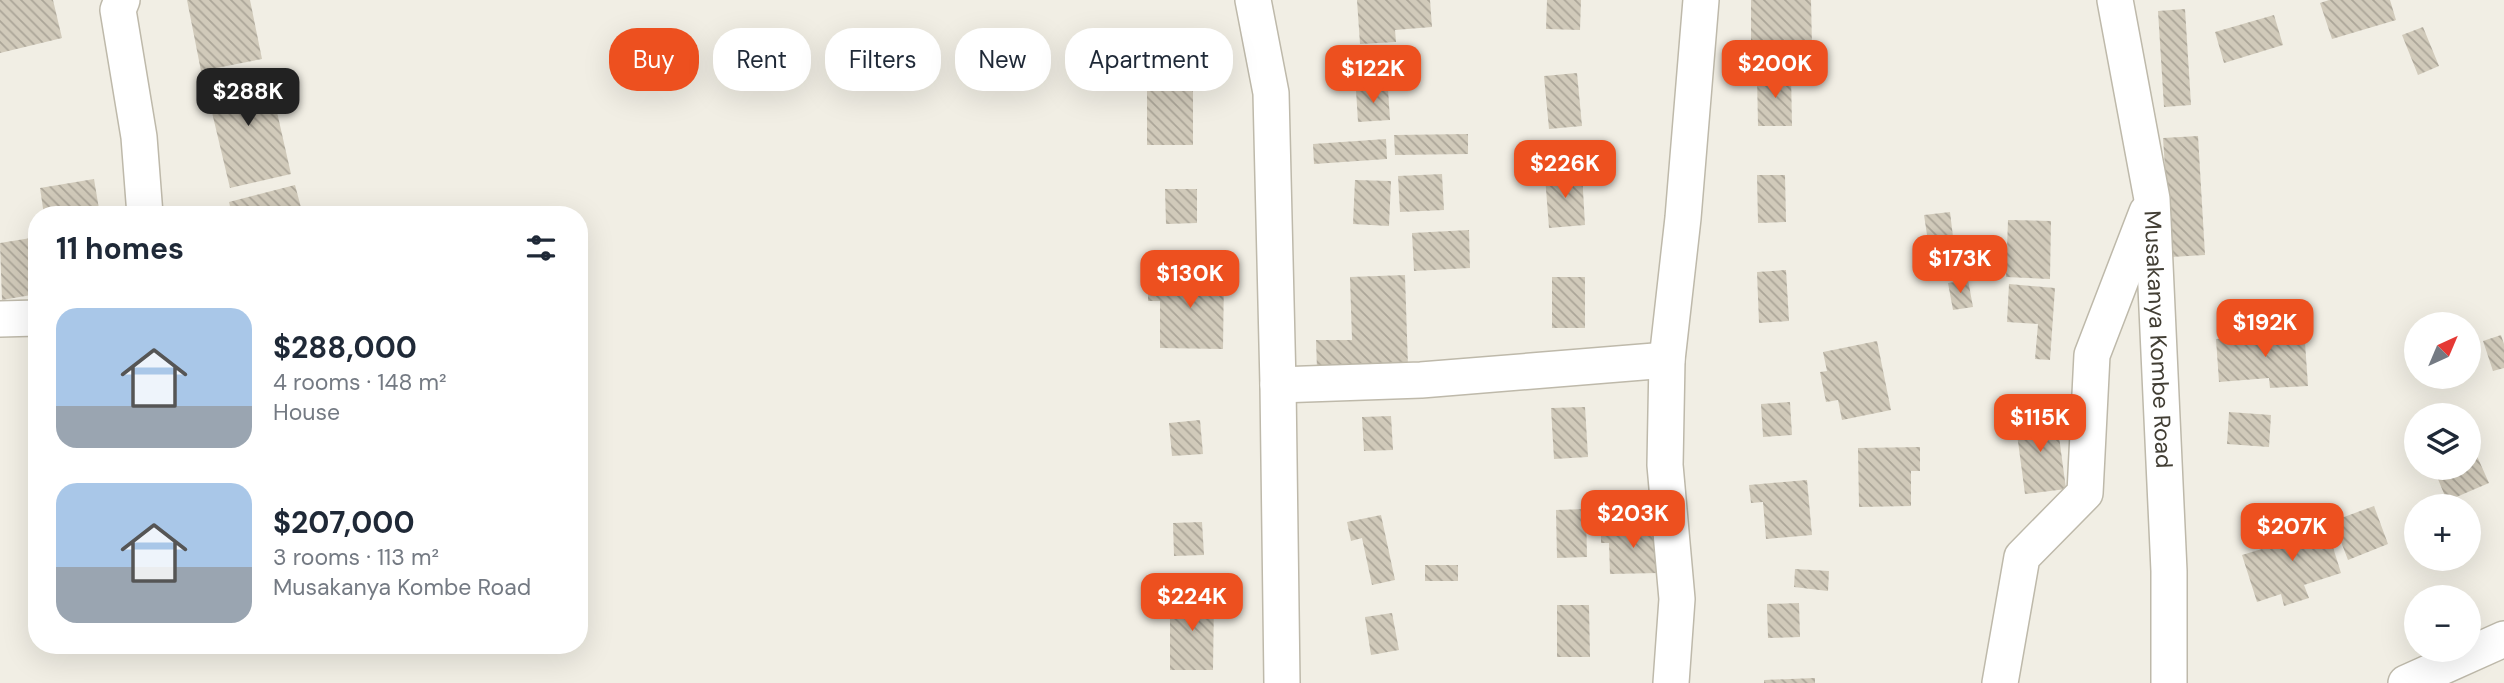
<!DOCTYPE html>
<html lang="en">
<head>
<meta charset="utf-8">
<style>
  :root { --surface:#fff; --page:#f6f6f7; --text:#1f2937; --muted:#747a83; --accent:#ed501f }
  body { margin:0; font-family:"DM Sans",sans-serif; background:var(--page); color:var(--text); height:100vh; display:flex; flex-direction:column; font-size:26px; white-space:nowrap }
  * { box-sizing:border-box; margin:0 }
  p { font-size:23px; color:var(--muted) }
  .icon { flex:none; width:38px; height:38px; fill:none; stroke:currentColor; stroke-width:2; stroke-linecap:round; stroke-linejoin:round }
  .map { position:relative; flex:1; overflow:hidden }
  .sheet { position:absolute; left:28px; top:206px; width:560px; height:448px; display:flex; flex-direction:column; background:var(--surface); border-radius:28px; box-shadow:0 7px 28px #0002 }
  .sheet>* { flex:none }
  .hud { position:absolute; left:609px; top:28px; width:665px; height:63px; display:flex; gap:14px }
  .needle { width:46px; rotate:44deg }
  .tools { position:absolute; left:2404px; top:312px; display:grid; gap:14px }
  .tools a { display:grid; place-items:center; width:77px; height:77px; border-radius:50%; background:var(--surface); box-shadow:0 7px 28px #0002; font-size:35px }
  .price { position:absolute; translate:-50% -60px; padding:0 16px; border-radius:14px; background:var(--accent); color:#fff; font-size:23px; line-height:46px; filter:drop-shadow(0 2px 4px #0008) }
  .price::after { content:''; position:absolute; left:50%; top:42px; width:21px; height:16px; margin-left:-10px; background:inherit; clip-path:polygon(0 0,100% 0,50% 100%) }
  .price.current { background:#222; color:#fff }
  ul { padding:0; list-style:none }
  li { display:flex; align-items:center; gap:21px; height:175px; padding:0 28px }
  li span { display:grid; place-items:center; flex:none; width:196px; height:140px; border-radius:21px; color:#555 }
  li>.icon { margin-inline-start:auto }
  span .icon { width:84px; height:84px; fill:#fffc; stroke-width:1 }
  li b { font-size:30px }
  h2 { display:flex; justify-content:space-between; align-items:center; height:84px; padding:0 28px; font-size:30px }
  .chip { padding:0 24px; border-radius:28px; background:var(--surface); box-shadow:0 7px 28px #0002; font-size:24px; line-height:63px }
  .chip.current { background:var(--accent); color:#fff }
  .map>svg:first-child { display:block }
  .building { fill:url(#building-back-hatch) }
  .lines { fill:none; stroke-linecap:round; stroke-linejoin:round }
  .minor-casing { stroke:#beb9aa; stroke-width:38 }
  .minor { stroke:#fff; stroke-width:35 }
  .labels { text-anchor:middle; stroke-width:7; stroke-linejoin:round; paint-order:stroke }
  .street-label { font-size:23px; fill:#423e34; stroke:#fff }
</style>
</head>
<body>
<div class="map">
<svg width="2504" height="683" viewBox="0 0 2504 683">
  <defs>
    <pattern id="building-back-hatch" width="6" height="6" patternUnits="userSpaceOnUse" patternTransform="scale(1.75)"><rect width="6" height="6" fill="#d1caba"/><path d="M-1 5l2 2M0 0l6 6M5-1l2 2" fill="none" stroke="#aba598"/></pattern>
  </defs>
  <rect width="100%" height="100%" fill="#f1eee4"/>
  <path class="building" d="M0,0H53L62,38L0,53Z
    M187,0H250L262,59L201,71Z
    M1357,0H1430L1432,27L1395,30L1396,42L1360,44Z
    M1547,0H1581L1580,30L1546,29Z
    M1751,0H1811L1812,47L1751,48Z
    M2329,0H2390L2396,20L2332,39L2320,3Z
    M2185,9L2191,105L2164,107L2158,11Z
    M2274,15L2283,45L2224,63L2215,32Z
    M2423,27L2439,66L2418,75L2402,35Z
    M267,68L291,174L230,188L205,83Z
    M1577,73L1582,126L1549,129L1544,76Z
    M1791,74L1792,126H1758L1757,75Z
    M1147,89H1193V145H1147Z
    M1388,89L1390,120L1358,122L1356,90Z
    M1468,134V154L1395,155L1394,135Z
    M2198,136L2205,255L2171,257L2163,138Z
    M1386,139L1387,159L1314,164L1313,144Z
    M1582,173L1585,225L1549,228L1545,176Z
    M1442,174L1444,210L1400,212L1398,176Z
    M1757,175H1785L1786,222L1758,223Z
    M94,179L100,215H44L40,188Z
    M1355,180L1391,181L1389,226L1353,224Z
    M295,185L303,215H232L229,202Z
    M1165,189H1197V223L1166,224Z
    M1950,212L1954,245L1929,248L1924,215Z
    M2008,220L2051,221L2050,279L2006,277Z
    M1469,230L1470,268L1414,271L1412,233Z
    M37,237V294L2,300L0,243Z
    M1786,270L1789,321L1759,323L1757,272Z
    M1162,272L1224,273L1223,349L1160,348V301H1148V281L1161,282Z
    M1405,275L1408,367L1317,370L1316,340H1352L1350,277Z
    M1552,277H1585V328H1552Z
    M1968,280L1973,307L1953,310L1948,283Z
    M2009,284L2055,288L2050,360L2035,359L2038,324L2007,322Z
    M2304,328L2308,386L2270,388L2269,378L2219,382L2216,339L2272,336V330Z
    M2501,335L2504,344V368L2493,371L2483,341Z
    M1877,341L1891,410L1842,420L1838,400L1826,402L1820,372L1827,371L1823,352Z
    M1790,402L1792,435L1763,437L1761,404Z
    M1585,407L1588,457L1554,459L1551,408Z
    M2229,412L2271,415L2269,447L2227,444Z
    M2056,414L2066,489L2025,494L2015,419Z
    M1391,416L1393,450L1364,451L1362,417Z
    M1200,420L1203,454L1172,456L1169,423Z
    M2472,445L2489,483L2447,501L2433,467H2469V446Z
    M1920,447V471H1911V506L1859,507L1858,448Z
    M1807,480L1812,535L1766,539L1763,502L1751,503L1749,485Z
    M2374,506L2388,544L2348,560L2333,521Z
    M1586,509L1587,557L1557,558L1556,510Z
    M1381,515L1395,580L1372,585L1362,538L1351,541L1347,522Z
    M2303,520L2306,531L2326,525L2341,573L2304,585L2309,598L2284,606L2281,594L2257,602L2242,555L2275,545L2271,530Z
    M1202,522L1204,555L1174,556L1173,523Z
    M1659,528L1660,573L1610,574L1609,543H1601V529Z
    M1425,565H1458V581H1425Z
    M1795,569L1829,571L1828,591L1794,587Z
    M1170,597H1214L1213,670H1170Z
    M1799,603L1800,637L1768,638L1767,604Z
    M1557,605H1589L1590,657H1557Z
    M1392,613L1399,650L1371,655L1365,617Z
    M1815,678V683H1764V680Z"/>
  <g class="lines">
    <defs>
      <g id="minor">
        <path d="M122,0L118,10L139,137L145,215"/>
        <path d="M1253,0L1271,93L1278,385L1282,683"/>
        <path id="s1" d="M2115,0L2152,199L2169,571V683"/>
        <path d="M0,319L37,318"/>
        <path d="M1278,385L1421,380L1667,360"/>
        <path d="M1671,683L1677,599L1665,465L1667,360L1683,218L1701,0"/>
        <path d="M2000,683L2022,557L2085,493L2092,355L2147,212"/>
        <path d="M2406,683L2504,639"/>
      </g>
    </defs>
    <use href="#minor" class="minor-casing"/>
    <use href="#minor" class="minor"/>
  </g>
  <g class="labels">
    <g class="street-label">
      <text dy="8" stroke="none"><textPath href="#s1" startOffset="343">Musakanya Kombe Road</textPath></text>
    </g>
  </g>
</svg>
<div class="tools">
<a><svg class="needle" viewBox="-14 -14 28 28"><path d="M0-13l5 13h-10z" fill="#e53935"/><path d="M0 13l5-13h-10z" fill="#747a83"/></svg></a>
<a><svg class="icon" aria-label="layers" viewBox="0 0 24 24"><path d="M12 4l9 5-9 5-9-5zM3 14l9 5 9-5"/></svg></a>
<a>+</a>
<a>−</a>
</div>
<b class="price" style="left:1775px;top:100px">$200K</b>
<b class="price" style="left:1373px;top:105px">$122K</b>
<b class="price current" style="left:248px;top:128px">$288K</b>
<b class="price" style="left:1565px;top:200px">$226K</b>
<b class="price" style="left:1960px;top:295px">$173K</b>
<b class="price" style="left:1190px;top:310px">$130K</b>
<b class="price" style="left:2265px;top:359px">$192K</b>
<b class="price" style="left:2040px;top:454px">$115K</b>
<b class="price" style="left:1633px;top:550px">$203K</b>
<b class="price" style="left:2292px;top:563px">$207K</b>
<b class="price" style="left:1192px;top:633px">$224K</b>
<div class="hud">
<a class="chip current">Buy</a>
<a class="chip">Rent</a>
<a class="chip">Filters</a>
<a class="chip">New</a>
<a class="chip">Apartment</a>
</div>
<section class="sheet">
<h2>11 homes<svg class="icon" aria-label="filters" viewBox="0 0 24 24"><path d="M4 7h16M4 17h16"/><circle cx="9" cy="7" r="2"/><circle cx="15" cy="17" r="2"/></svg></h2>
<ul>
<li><span style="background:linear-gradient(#a9c7e8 70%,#9aa5b1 0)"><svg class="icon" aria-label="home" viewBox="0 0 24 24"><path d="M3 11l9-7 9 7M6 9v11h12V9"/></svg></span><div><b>$288,000</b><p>4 rooms · 148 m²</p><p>House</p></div></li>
<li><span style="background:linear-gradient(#a9c7e8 60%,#9aa5b1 0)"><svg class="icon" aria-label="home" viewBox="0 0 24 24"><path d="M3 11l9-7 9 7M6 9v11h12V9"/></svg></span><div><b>$207,000</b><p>3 rooms · 113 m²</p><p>Musakanya Kombe Road</p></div></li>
</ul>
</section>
</div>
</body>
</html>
